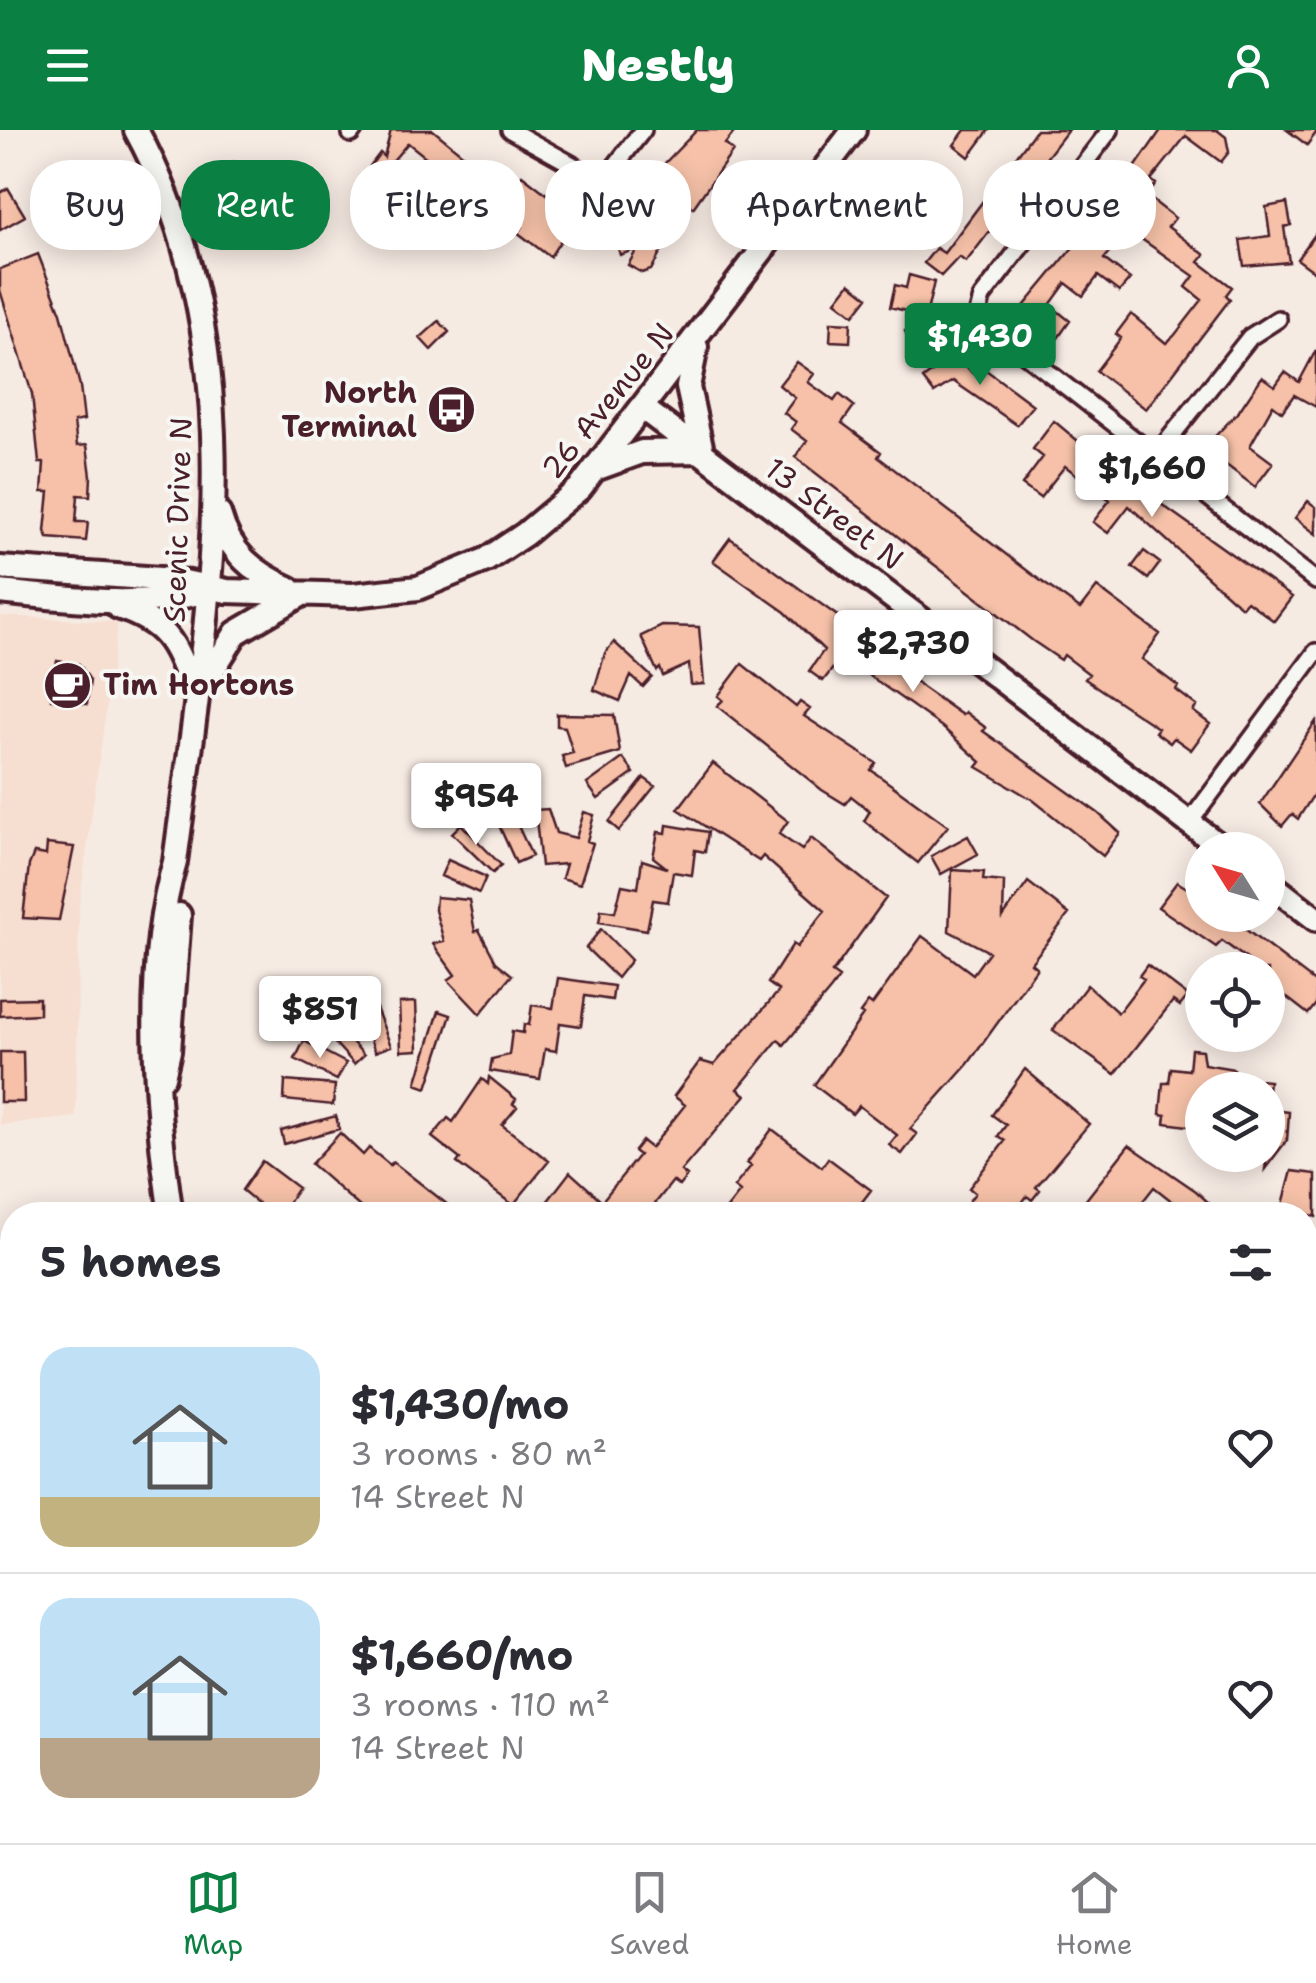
<!DOCTYPE html>
<html lang="en">
<head>
<meta charset="utf-8">
<style>
  :root { --surface:#fff; --page:#f7f7f7; --text:#2b2b33; --muted:#7c7c81; --line:#e1e1e2; --accent:#0b8043 }
  body { margin:0; font-family:"Shantell Sans",sans-serif; background:var(--page); color:var(--text); height:100vh; display:flex; flex-direction:column; font-size:38px; white-space:nowrap }
  * { box-sizing:border-box; margin:0 }
  p { font-size:32px; color:var(--muted) }
  .icon { flex:none; width:55px; height:55px; fill:none; stroke:currentColor; stroke-width:2; stroke-linecap:round; stroke-linejoin:round }
  .map { position:relative; flex:1; overflow:hidden }
  .details { position:absolute; left:0px; top:1072px; width:1318px; height:642px; display:flex; flex-direction:column; background:var(--surface); border-radius:40px 40px 0 0; box-shadow:0 5px 25px #0003 }
  .details>* { flex:none }
  .top-card { position:absolute; left:30px; top:30px; width:1258px; height:90px; display:flex; gap:20px }
  .needle { width:65px; rotate:307deg }
  .buttons { position:absolute; left:1185px; top:702px; display:grid; gap:20px }
  .buttons a { display:grid; place-items:center; width:100px; height:100px; border-radius:50%; background:var(--surface); box-shadow:0 5px 25px #0003; font-size:50px }
  .price { position:absolute; translate:-50% -85px; padding:0 22px; border-radius:10px; background:#fff; color:#222; font-size:32px; line-height:65px; filter:drop-shadow(0 2px 5px #0008) }
  .price::after { content:''; position:absolute; left:50%; top:60px; width:30px; height:22px; margin-left:-15px; background:inherit; clip-path:polygon(0 0,100% 0,50% 100%) }
  .price.selected { background:var(--accent); color:#fff }
  ul { padding:0; list-style:none }
  li { display:flex; align-items:center; gap:30px; height:250px; padding:0 40px }
  li+li { border-top:2px solid var(--line) }
  li span { display:grid; place-items:center; flex:none; width:280px; height:200px; border-radius:30px; color:#555 }
  li>.icon { margin-inline-start:auto }
  span .icon { width:120px; height:120px; fill:#fffc; stroke-width:1 }
  li b { font-size:42px }
  h2 { display:flex; justify-content:space-between; align-items:center; height:120px; padding:0 40px; font-size:42px }
  .tag { padding:0 35px; border-radius:40px; background:var(--surface); box-shadow:0 5px 25px #0003; font-size:35px; line-height:90px }
  .tag.selected { background:var(--accent); color:#fff }
  header { display:flex; justify-content:space-between; align-items:center; height:130px; padding:0 40px; background:var(--accent); color:#fff; font-size:45px; font-weight:800 }
  .tabs { display:flex; justify-content:space-around; align-items:center; height:140px; border-top:2px solid var(--line); background:var(--surface); font-size:28px; color:var(--muted) }
  .tabs a { display:grid; justify-items:center; gap:5px }
  .tabs .selected { color:var(--accent) }
  .map>svg:first-child { display:block }
  .built { fill:#f6ded1 }
  .park { fill:url(#park-dots); stroke:#7a826a; stroke-width:2.5 }
  .building { fill:#f6c1a8; stroke:#4a1f2b; stroke-width:2.5 }
  .lines { fill:none; stroke-linecap:round; stroke-linejoin:round }
  .street-casing { stroke:#4a1f2b; stroke-width:22 }
  .secondary-casing { stroke:#4a1f2b; stroke-width:30 }
  .street { stroke:#f6f6f2; stroke-width:15 }
  .secondary { stroke:#f6f6f2; stroke-width:22 }
  .labels { text-anchor:middle; stroke-width:8; stroke-linejoin:round; paint-order:stroke }
  .poi-label { font-size:30px; font-weight:bold; fill:#4a1f2b; stroke:#f6f6f2; text-anchor:end }
  .street-label { font-size:30px; fill:#4a1f2b; stroke:#f6f6f2 }
</style>
</head>
<body>
<header><svg class="icon" aria-label="menu" viewBox="0 0 24 24"><path d="M4 6h16M4 12h16M4 18h16"/></svg>Nestly<svg class="icon" aria-label="person" viewBox="0 0 24 24"><circle cx="12" cy="8" r="4"/><path d="M4 21q1-7 8-7t8 7"/></svg></header>
<div class="map">
<svg width="1316" height="1713" viewBox="0 0 1316 1713">
  <defs>
    <pattern id="park-dots" width="8" height="8" patternUnits="userSpaceOnUse" patternTransform="scale(2.5)"><rect width="8" height="8" fill="#abe4a8"/><path d="M2 2h.1M6 6h.1" fill="none" stroke="#95c391" stroke-width="1.8" stroke-linecap="round"/></pattern>
  </defs>
  <rect width="100%" height="100%" fill="#f6ebe3"/>
  <filter id="ink" filterUnits="userSpaceOnUse"><feTurbulence type="fractalNoise" baseFrequency=".01" numOctaves="2"/><feDisplacementMap in="SourceGraphic" scale="20" xChannelSelector="R" yChannelSelector="G"/><feConvolveMatrix kernelMatrix="1 2 1 2 8 2 1 2 1" color-interpolation-filters="sRGB"/></filter>
  <g filter="url(#ink)">
    <path class="built" d="M0,486L118,492L79,777L76,987L0,995Z"/>
    <path class="park" d="M1316,1501V1713H1157L1165,1703L1305,1702V1515Z"/>
    <path class="building" d="M391,0H433L499,54L504,48L514,55L522,45L548,65L552,60L570,73L564,82L574,90L550,127L517,102L522,97L500,80L491,92L478,82L482,76L455,56L457,52L408,13L378,48L379,43L370,36L380,23L384,27Z
      M697,0H736L725,14L733,21L693,78L664,56L672,45L661,37Z
      M965,0H989L969,27L954,15Z
      M1036,0H1068L966,132L959,127L941,146L924,133L936,118L944,123Z
      M1161,0H1217L1226,7L1229,22L1221,32L1186,6L1151,50L1156,54L1147,66L1175,88L1168,97L1205,125L1199,132L1232,157L1226,165L1230,169L1146,279L1096,241L1121,208L1116,204L1131,184L1166,213L1174,206L1202,170L1186,157L1194,146L1120,94L1103,117L1110,122L1104,129L1130,149L1119,162L1098,146L1083,166L1066,153L1050,175L1070,191L1058,208L1020,181L1114,68Z
      M1287,0H1316V3L1307,15Z
      M233,32L256,49L241,68L218,51Z
      M8,58L25,86L0,100V63Z
      M1287,73L1291,95L1284,97L1289,132L1244,136L1240,110L1270,106L1266,77Z
      M900,88L916,100L903,118L886,105Z
      M632,92L633,98L660,92L666,113L651,140L642,143L628,135L637,119L620,125L612,98Z
      M1316,103V143L1297,129Z
      M38,124L61,183L80,256L84,290L74,292L77,316L87,315L91,346L90,366L78,365L76,392H88L86,411L48,408L45,401L49,362H42L44,333H39L32,264L0,160V139Z
      M909,145L934,152L926,186L890,177L895,155L906,158Z
      M850,153L868,167L854,185L836,171Z
      M439,191L449,202L431,220L420,208Z
      M831,192L851,193L850,212L830,211Z
      M924,192L919,212L932,206L937,219L917,228L905,201Z
      M1316,220V277L1294,265L1282,282L1273,275L1250,316L1273,333L1255,357L1204,318L1239,281L1262,247L1275,256L1285,242L1299,252Z
      M956,224L972,243L978,234L1033,275L1017,295L953,251L934,263L923,249Z
      M797,232L814,244L808,252L834,271L839,264L854,276L842,293L881,322L878,327L1041,451L1080,479L1097,457L1160,504L1142,529L1178,556L1176,560L1197,576L1193,581L1210,594L1191,620L1174,608L1170,613L1155,602L1158,598L1085,549L1089,544L1064,525L1061,530L1033,511L795,327L807,311L791,299L796,292L784,283L795,268L779,255Z
      M1054,291L1113,340L1292,467L1274,491L1247,471L1242,477L1232,469L1129,376L1108,403L1093,392L1110,370L1065,336L1040,368L1022,355L1043,327L1033,319Z
      M1308,371L1316,377V404L1295,388Z
      M730,408L854,498L922,557L962,585L965,582L986,598L983,601L1098,683L1120,703L1103,726L1033,670L977,637L981,632L942,597L867,544L841,528L823,551L809,541L824,520L785,482L713,431Z
      M1144,421L1160,433L1148,449L1132,437Z
      M662,496L699,497L704,554L691,555L689,534L663,546L660,538L657,541L641,506Z
      M614,512L652,547L643,557L631,546L620,571L594,560L605,523Z
      M57,531L79,534L90,550L87,574L51,569Z
      M742,534L796,577L800,572L810,579L804,586L876,633L871,640L948,696L918,733L864,691L870,681L851,666L845,674L822,660L717,576L723,570L718,566Z
      M557,584L614,585L620,622L566,638L562,626L573,623L565,597L557,596Z
      M1316,591V661L1298,689L1292,684L1282,696L1260,674Z
      M623,628L634,643L598,669L587,654Z
      M713,633L788,691L779,704L802,720L811,708L886,768L832,843L839,848L831,859L784,915L778,910L738,959L746,965L681,1041L687,1046L679,1056L673,1051L646,1085H537L570,1042L602,1071L639,1025L634,1021L642,1011L651,1018L685,975L674,966L700,931L714,935L779,861L768,853L793,814L797,817L825,781L763,726L759,731L678,679Z
      M644,648L655,656L619,701L609,692Z
      M548,679L556,703L576,708L584,682L594,685L587,711L593,713L580,754L562,748L566,734L541,736L535,680Z
      M512,683L532,726L516,733L497,691Z
      M461,694L501,735L493,743L452,703Z
      M667,695L708,702L705,722L695,720L692,745L673,742L668,772L653,770L647,800L599,792L601,780L615,782L622,755L638,758L642,730L667,738L653,727L658,702L666,703Z
      M968,706L978,724L941,744L931,726Z
      M47,714L74,717L59,790L23,788L29,735L34,723L46,725Z
      M448,730L486,747L479,763L441,746Z
      M952,740L984,742L983,750L1004,752L1003,787L1028,752L1069,784L1031,833L1037,838L968,934L910,999L917,1004L902,1024L889,1015L897,1005L859,976L852,984L814,955L863,885L860,883L868,872L872,875L922,806L973,844L989,822L949,801Z
      M1177,752L1202,767V785H1233L1243,793L1241,796L1316,853V874L1308,884L1268,853V840H1251L1255,835L1222,811L1216,817L1158,777Z
      M436,767L469,770L475,802L479,800L496,832L512,845L480,884L448,850L455,845L433,814L444,811L435,780Z
      M601,799L631,830L617,848L586,818Z
      M1147,835L1188,866L1180,876L1173,871L1115,944L1053,900L1087,855L1118,883L1144,849L1139,846Z
      M558,848L614,856L612,870L585,866L581,896L560,893L556,921L545,919L540,949L490,941L492,929L509,925L512,901L523,903L524,894L529,895L532,875L553,878Z
      M370,863L391,916L375,922L355,869Z
      M39,868V884L0,886V869Z
      M416,872L418,920L401,921L399,873Z
      M439,881L451,885L427,958L416,954Z
      M326,883L364,925L354,934L316,892Z
      M304,911L346,933L337,950L295,929Z
      M1191,919L1202,920L1204,934L1234,939L1233,947L1269,951L1268,960H1202V998L1165,993L1166,985L1160,984L1163,953H1169L1171,938L1189,940Z
      M0,922H23L24,972H0Z
      M1025,939L1089,994L1036,1057L1040,1060L1032,1070L1027,1066L1013,1085H959L975,1063L969,1058L1005,1011L998,1006L1006,995L992,985Z
      M489,947L516,969L513,974L517,977L502,995L549,1031L513,1075L457,1033L460,1029L432,1007L448,988L453,992L482,949L488,954Z
      M285,951L335,955L333,975L284,970Z
      M1273,980L1289,982L1288,998L1287,1010L1265,1039Z
      M336,986L339,999L284,1014L281,1001Z
      M772,999L822,1037L828,1028L871,1060L852,1085H833L825,1079L820,1085H722L740,1062L734,1057L751,1036L747,1033Z
      M340,1003L363,1025L369,1018L390,1035L393,1032L448,1075L440,1085H369L311,1034Z
      M1129,1015L1196,1061L1222,1085H1164L1173,1072L1154,1057L1132,1085H1074Z
      M262,1031L298,1058L280,1085H272L242,1060Z
      M1292,1041L1316,1044V1087L1282,1078Z"/>
    <g class="lines">
      <defs>
        <path id="street" d="M510,0L598,49L612,40L643,0
          M1110,0L982,167L977,187L1316,451
          M351,4L354,0
          M1157,324L1250,207L1278,189
          M1189,693L1316,522
          M656,1702L670,1713
          M828,1713L836,1702"/>
        <path id="secondary" d="M136,0C259,227 207,489 175,732C144,836 155,978 171,1085
          M696,217L688,257L702,321
          M644,279L1225,720
          M598,338L642,322L702,321
          M219,384C230,424 253,442 290,459
          M0,438L175,450L227,461L353,465L418,458L486,430L525,404L580,358L854,0
          M0,462C70,469 138,479 207,461
          M118,477C170,494 175,515 194,564
          M202,557L236,503L299,466
          M1268,752L1316,789
          M163,947L169,921L179,785
          M345,1702L346,1713
          M363,1702L364,1713"/>
      </defs>
      <use href="#street" class="street-casing"/>
      <use href="#secondary" class="secondary-casing"/>
      <use href="#street" class="street"/>
      <use href="#secondary" class="secondary"/>
    </g>
  </g>
  <defs>
    <symbol id="bus-disc" viewBox="-11 -11 22 22"><circle r="9.5" fill="#4a1f2b" stroke="#f6f6f2"/><path d="M-5-6H5V4H4V6H2V4H-2V6H-4V4H-5ZM-3.5-4V0h7V-4ZM-3.5 1.2v1.5H-2V1.2ZM2 1.2v1.5H3.5V1.2Z" fill="#fff"/></symbol>
    <symbol id="cafe-disc" viewBox="-11 -11 22 22"><circle r="9.5" fill="#4a1f2b" stroke="#f6f6f2"/><path d="M-5.5-4.5H6V0H3Q3 3.5 0 3.5H-2.5Q-5.5 3.5-5.5 0ZM3-3.2v2h1.7v-2ZM-6 4.5H4V6H-6Z" fill="#fff"/></symbol>
  </defs>
  <g fill-rule="evenodd">
    <use href="#bus-disc" x="424" y="252" width="55" height="55"/>
    <use href="#cafe-disc" x="40" y="528" width="55" height="55"/>
  </g>
  <g class="labels">
    <g class="poi-label">
      <text x="417" y="273">North<tspan x="417" dy="34">Terminal</tspan></text>
      <text x="103" y="565" text-anchor="start">Tim Hortons</text>
    </g>
    <g class="street-label">
      <text transform="translate(608 271) rotate(-51)" y="10">26 Avenue N</text>
      <text transform="translate(834 384) rotate(37)" y="10">13 Street N</text>
      <text transform="translate(178 390) rotate(-88)" y="10">Scenic Drive N</text>
    </g>
  </g>
</svg>
<div class="buttons">
<a><svg class="needle" viewBox="-14 -14 28 28"><path d="M0-13l5 13h-10z" fill="#e53935"/><path d="M0 13l5-13h-10z" fill="#7c7c81"/></svg></a>
<a><svg class="icon" aria-label="locate" viewBox="0 0 24 24"><circle cx="12" cy="12" r="6"/><path d="M12 2v4M12 18v4M2 12h4M18 12h4"/></svg></a>
<a><svg class="icon" aria-label="layers" viewBox="0 0 24 24"><path d="M12 4l9 5-9 5-9-5zM3 14l9 5 9-5"/></svg></a>
</div>
<b class="price selected" style="left:980px;top:258px">$1,430</b>
<b class="price" style="left:1152px;top:390px">$1,660</b>
<b class="price" style="left:913px;top:565px">$2,730</b>
<b class="price" style="left:476px;top:718px">$954</b>
<b class="price" style="left:320px;top:931px">$851</b>
<div class="top-card">
<a class="tag">Buy</a>
<a class="tag selected">Rent</a>
<a class="tag">Filters</a>
<a class="tag">New</a>
<a class="tag">Apartment</a>
<a class="tag">House</a>
</div>
<section class="details">
<h2>5 homes<svg class="icon" aria-label="filters" viewBox="0 0 24 24"><path d="M4 7h16M4 17h16"/><circle cx="9" cy="7" r="2"/><circle cx="15" cy="17" r="2"/></svg></h2>
<ul>
<li><span style="background:linear-gradient(#bfe0f5 75%,#c2b280 0)"><svg class="icon" aria-label="home" viewBox="0 0 24 24"><path d="M3 11l9-7 9 7M6 9v11h12V9"/></svg></span><div><b>$1,430/mo</b><p>3 rooms · 80 m²</p><p>14 Street N</p></div><svg class="icon" aria-label="heart" viewBox="0 0 24 24"><path d="M12 20l-8-8c-3-5 5-10 8-4 3-6 11-1 8 4z"/></svg></li>
<li><span style="background:linear-gradient(#bfe0f5 70%,#b9a48a 0)"><svg class="icon" aria-label="home" viewBox="0 0 24 24"><path d="M3 11l9-7 9 7M6 9v11h12V9"/></svg></span><div><b>$1,660/mo</b><p>3 rooms · 110 m²</p><p>14 Street N</p></div><svg class="icon" aria-label="heart" viewBox="0 0 24 24"><path d="M12 20l-8-8c-3-5 5-10 8-4 3-6 11-1 8 4z"/></svg></li>
</ul>
</section>
</div>
<nav class="tabs">
<a class="selected"><svg class="icon" aria-label="map" viewBox="0 0 24 24"><path d="M3 6l6-2 6 2 6-2v14l-6 2-6-2-6 2zM9 4v14M15 6v14"/></svg>Map</a>
<a><svg class="icon" aria-label="saved" viewBox="0 0 24 24"><path d="M7 4h10v16l-5-4-5 4z"/></svg>Saved</a>
<a><svg class="icon" aria-label="home" viewBox="0 0 24 24"><path d="M3 11l9-7 9 7M6 9v11h12V9"/></svg>Home</a>
</nav>
</body>
</html>
